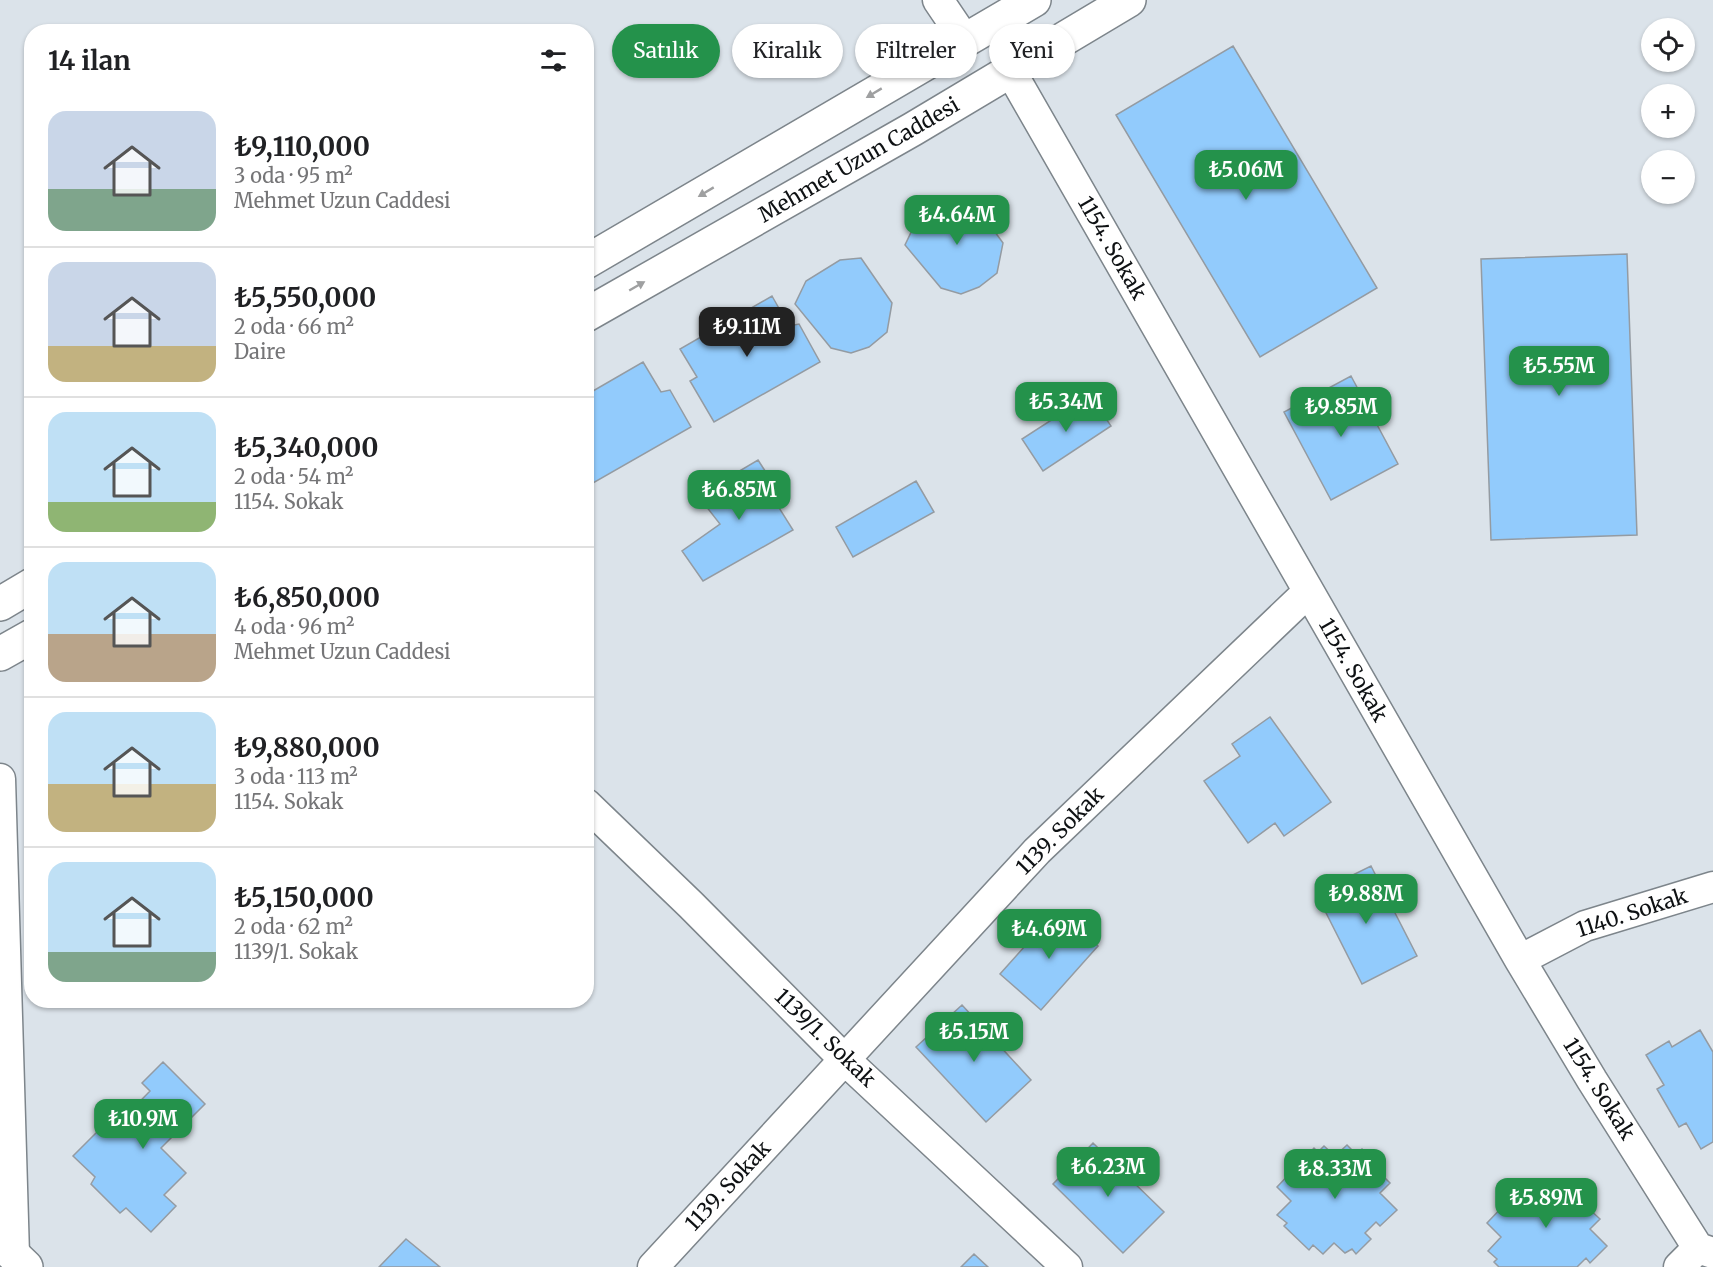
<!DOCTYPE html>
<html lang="tr">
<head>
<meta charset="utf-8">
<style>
  :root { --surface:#fff; --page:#f2f2f2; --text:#202124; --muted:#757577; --line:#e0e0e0; --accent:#24924b }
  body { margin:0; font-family:Merriweather,serif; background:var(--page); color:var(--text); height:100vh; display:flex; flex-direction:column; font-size:22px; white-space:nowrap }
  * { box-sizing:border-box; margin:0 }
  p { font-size:20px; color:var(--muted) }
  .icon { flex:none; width:33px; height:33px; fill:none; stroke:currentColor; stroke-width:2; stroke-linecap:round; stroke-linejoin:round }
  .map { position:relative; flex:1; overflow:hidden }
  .details { position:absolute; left:24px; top:24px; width:570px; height:984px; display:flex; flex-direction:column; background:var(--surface); border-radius:24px; box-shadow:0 2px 4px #0004 }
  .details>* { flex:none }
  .guide { position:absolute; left:612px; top:24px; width:570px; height:54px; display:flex; gap:12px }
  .fabs { position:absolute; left:1641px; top:18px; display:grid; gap:12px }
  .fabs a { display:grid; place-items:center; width:54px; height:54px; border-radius:50%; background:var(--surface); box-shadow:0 2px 4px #0004; font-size:30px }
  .price { position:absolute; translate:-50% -51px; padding:0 14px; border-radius:12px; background:var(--accent); color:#fff; font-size:20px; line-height:39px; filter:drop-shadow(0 2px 3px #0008) }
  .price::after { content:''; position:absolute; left:50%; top:36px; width:18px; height:14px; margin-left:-9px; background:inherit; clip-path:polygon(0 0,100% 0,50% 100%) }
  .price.current { background:#222; color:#fff }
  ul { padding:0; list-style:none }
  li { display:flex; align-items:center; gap:18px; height:150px; padding:0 24px }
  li+li { border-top:2px solid var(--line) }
  li span { display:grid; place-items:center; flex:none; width:168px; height:120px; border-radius:18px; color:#555 }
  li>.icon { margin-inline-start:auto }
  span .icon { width:72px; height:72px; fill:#fffc; stroke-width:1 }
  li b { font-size:26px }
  h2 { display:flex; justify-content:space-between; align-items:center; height:72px; padding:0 24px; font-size:26px }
  .chip { padding:0 21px; border-radius:27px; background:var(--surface); box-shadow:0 2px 4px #0004; font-size:21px; line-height:54px }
  .chip.current { background:var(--accent); color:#fff }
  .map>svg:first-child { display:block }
  .building { fill:#92cbfc; stroke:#949ba2; stroke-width:1.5 }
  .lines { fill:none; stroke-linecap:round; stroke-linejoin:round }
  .minor-casing { stroke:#7d858b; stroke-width:33 }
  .secondary-casing { stroke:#7d858b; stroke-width:36 }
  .minor { stroke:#fff; stroke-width:30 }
  .secondary { stroke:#fff; stroke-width:33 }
  .oneway { fill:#9fa0a1 }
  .labels { text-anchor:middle; stroke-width:6; stroke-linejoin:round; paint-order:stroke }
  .street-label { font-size:21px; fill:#0e1113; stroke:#fff }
</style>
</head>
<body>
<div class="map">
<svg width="1713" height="1267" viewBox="0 0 1713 1267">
  <rect width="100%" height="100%" fill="#dbe3ea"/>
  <path class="building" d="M1233,46L1377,288L1260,357L1116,115Z
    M971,199L1003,243L997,273L979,287L961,294L941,288L905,245L916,222L951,200Z
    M1627,254L1637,535L1491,540L1481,259Z
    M861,258L892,303L887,332L869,347L851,353L831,348L795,304L806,281L840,260Z
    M772,296L789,326L799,324L820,362L714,422L690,381L697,377L680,349Z
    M643,362L661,392L670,390L691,427L586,487V395Z
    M1351,376L1398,464L1331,500L1284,412Z
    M1090,395L1111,426L1043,471L1022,439Z
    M758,460L782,497L776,503L793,530L703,581L682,551L720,524L702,501L714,496L709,489Z
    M916,481L934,512L853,557L836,527Z
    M1270,717L1331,802L1284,836L1275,823L1248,843L1204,781L1240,756L1232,744Z
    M1371,866L1417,956L1362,984L1316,893Z
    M1057,910L1098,946L1041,1010L1000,974Z
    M962,1005L1031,1080L986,1122L916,1047Z
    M1700,1030L1713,1052V1142L1701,1149L1686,1123L1679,1127L1657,1089L1664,1085L1646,1055L1669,1041L1672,1047Z
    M163,1062L205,1104L161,1148L186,1173L164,1195L176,1206L151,1232L126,1208L120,1213L91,1184L95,1177L73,1156L100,1129L107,1135L150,1091L142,1083Z
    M1093,1143L1164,1212L1123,1253L1053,1184Z
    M1347,1145L1356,1154L1362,1149L1382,1169L1379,1172L1390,1183L1380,1193L1397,1210L1380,1226L1376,1222L1365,1233L1371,1239L1356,1254L1352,1249L1345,1253L1334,1243L1323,1254L1313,1245L1309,1250L1284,1226L1287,1223L1277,1215L1291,1201L1277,1187L1314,1148L1318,1152L1324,1146L1335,1156Z
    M1557,1181L1567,1190L1572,1185L1592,1204L1588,1208L1600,1219L1590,1229L1607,1246L1590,1263L1586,1258L1577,1267H1499L1494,1262L1497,1259L1488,1251L1501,1237L1487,1223L1524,1184L1529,1188L1534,1183L1545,1193Z
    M406,1239L440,1267H379Z
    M974,1254L988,1267H961Z"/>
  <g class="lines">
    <defs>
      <path id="minor" d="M938,0L965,40
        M1011,72L1520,960L1592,1080L1698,1248L1713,1253
        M0,779L14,1255
        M586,804L691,905L844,1059L1067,1267
        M1520,960L1585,926L1713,887
        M653,1267L1037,851L1308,592
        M1679,1267L1698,1248"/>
      <path id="secondary" d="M586,262L1034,0
        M586,315L913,129L1129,0
        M0,604L32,585
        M0,654L32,636
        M0,1242L26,1267"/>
    </defs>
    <use href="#minor" class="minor-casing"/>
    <use href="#secondary" class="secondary-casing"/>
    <use href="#minor" class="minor"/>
    <use href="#secondary" class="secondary"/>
  </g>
  <defs><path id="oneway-solid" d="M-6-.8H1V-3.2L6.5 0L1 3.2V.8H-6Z" transform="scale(1.5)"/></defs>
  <g class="oneway">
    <use href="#oneway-solid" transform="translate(874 93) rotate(149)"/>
    <use href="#oneway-solid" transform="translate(706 192) rotate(149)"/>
    <use href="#oneway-solid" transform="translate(637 286) rotate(-30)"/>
  </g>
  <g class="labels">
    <g class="street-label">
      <text transform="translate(859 160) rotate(-30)" y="7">Mehmet Uzun Caddesi</text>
      <text transform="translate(1112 248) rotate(60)" y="7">1154. Sokak</text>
      <text transform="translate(1353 670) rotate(60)" y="7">1154. Sokak</text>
      <text transform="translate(1060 831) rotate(-45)" y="7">1139. Sokak</text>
      <text transform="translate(1632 913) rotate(-18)" y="7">1140. Sokak</text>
      <text transform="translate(825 1038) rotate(44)" y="7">1139/1. Sokak</text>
      <text transform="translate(1599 1089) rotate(58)" y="7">1154. Sokak</text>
      <text transform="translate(728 1186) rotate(-47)" y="7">1139. Sokak</text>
    </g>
  </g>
</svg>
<div class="fabs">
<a><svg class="icon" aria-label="locate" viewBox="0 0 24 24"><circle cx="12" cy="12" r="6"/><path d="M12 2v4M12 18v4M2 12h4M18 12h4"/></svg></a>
<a>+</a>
<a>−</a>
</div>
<b class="price" style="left:1246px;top:201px">₺5.06M</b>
<b class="price" style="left:957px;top:246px">₺4.64M</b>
<b class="price current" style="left:747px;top:358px">₺9.11M</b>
<b class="price" style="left:1559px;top:397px">₺5.55M</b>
<b class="price" style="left:1066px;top:433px">₺5.34M</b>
<b class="price" style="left:1341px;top:438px">₺9.85M</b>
<b class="price" style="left:739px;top:521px">₺6.85M</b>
<b class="price" style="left:1366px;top:925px">₺9.88M</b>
<b class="price" style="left:1049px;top:960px">₺4.69M</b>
<b class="price" style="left:974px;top:1063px">₺5.15M</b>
<b class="price" style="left:143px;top:1150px">₺10.9M</b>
<b class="price" style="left:1108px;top:1198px">₺6.23M</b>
<b class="price" style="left:1335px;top:1200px">₺8.33M</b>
<b class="price" style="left:1546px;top:1229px">₺5.89M</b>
<div class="guide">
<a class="chip current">Satılık</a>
<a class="chip">Kiralık</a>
<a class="chip">Filtreler</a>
<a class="chip">Yeni</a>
</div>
<section class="details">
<h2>14 ilan<svg class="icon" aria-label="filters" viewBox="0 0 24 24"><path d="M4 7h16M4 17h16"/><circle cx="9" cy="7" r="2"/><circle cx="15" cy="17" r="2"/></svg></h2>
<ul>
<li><span style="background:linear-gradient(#c9d6e8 65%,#7fa58c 0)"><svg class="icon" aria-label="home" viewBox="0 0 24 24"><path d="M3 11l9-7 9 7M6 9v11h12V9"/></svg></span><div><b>₺9,110,000</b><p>3 oda · 95 m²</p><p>Mehmet Uzun Caddesi</p></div></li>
<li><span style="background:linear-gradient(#c9d6e8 70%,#c2b280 0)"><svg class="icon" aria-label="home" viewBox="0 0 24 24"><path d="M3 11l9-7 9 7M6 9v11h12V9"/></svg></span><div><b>₺5,550,000</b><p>2 oda · 66 m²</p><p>Daire</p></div></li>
<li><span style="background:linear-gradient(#bfe0f5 75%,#8fb573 0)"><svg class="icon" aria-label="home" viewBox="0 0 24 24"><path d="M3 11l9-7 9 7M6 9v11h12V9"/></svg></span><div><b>₺5,340,000</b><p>2 oda · 54 m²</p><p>1154. Sokak</p></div></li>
<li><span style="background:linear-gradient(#bfe0f5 60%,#b9a48a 0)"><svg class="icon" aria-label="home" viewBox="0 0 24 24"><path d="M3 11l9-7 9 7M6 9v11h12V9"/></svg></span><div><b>₺6,850,000</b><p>4 oda · 96 m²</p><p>Mehmet Uzun Caddesi</p></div></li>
<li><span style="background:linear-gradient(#bfe0f5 60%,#c2b280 0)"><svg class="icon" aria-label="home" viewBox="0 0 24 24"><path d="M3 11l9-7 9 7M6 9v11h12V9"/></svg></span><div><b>₺9,880,000</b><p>3 oda · 113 m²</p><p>1154. Sokak</p></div></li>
<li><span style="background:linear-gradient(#bfe0f5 75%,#7fa58c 0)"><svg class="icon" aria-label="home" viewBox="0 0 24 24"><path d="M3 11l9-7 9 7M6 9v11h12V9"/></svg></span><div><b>₺5,150,000</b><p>2 oda · 62 m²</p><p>1139/1. Sokak</p></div></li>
</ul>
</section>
</div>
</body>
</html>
